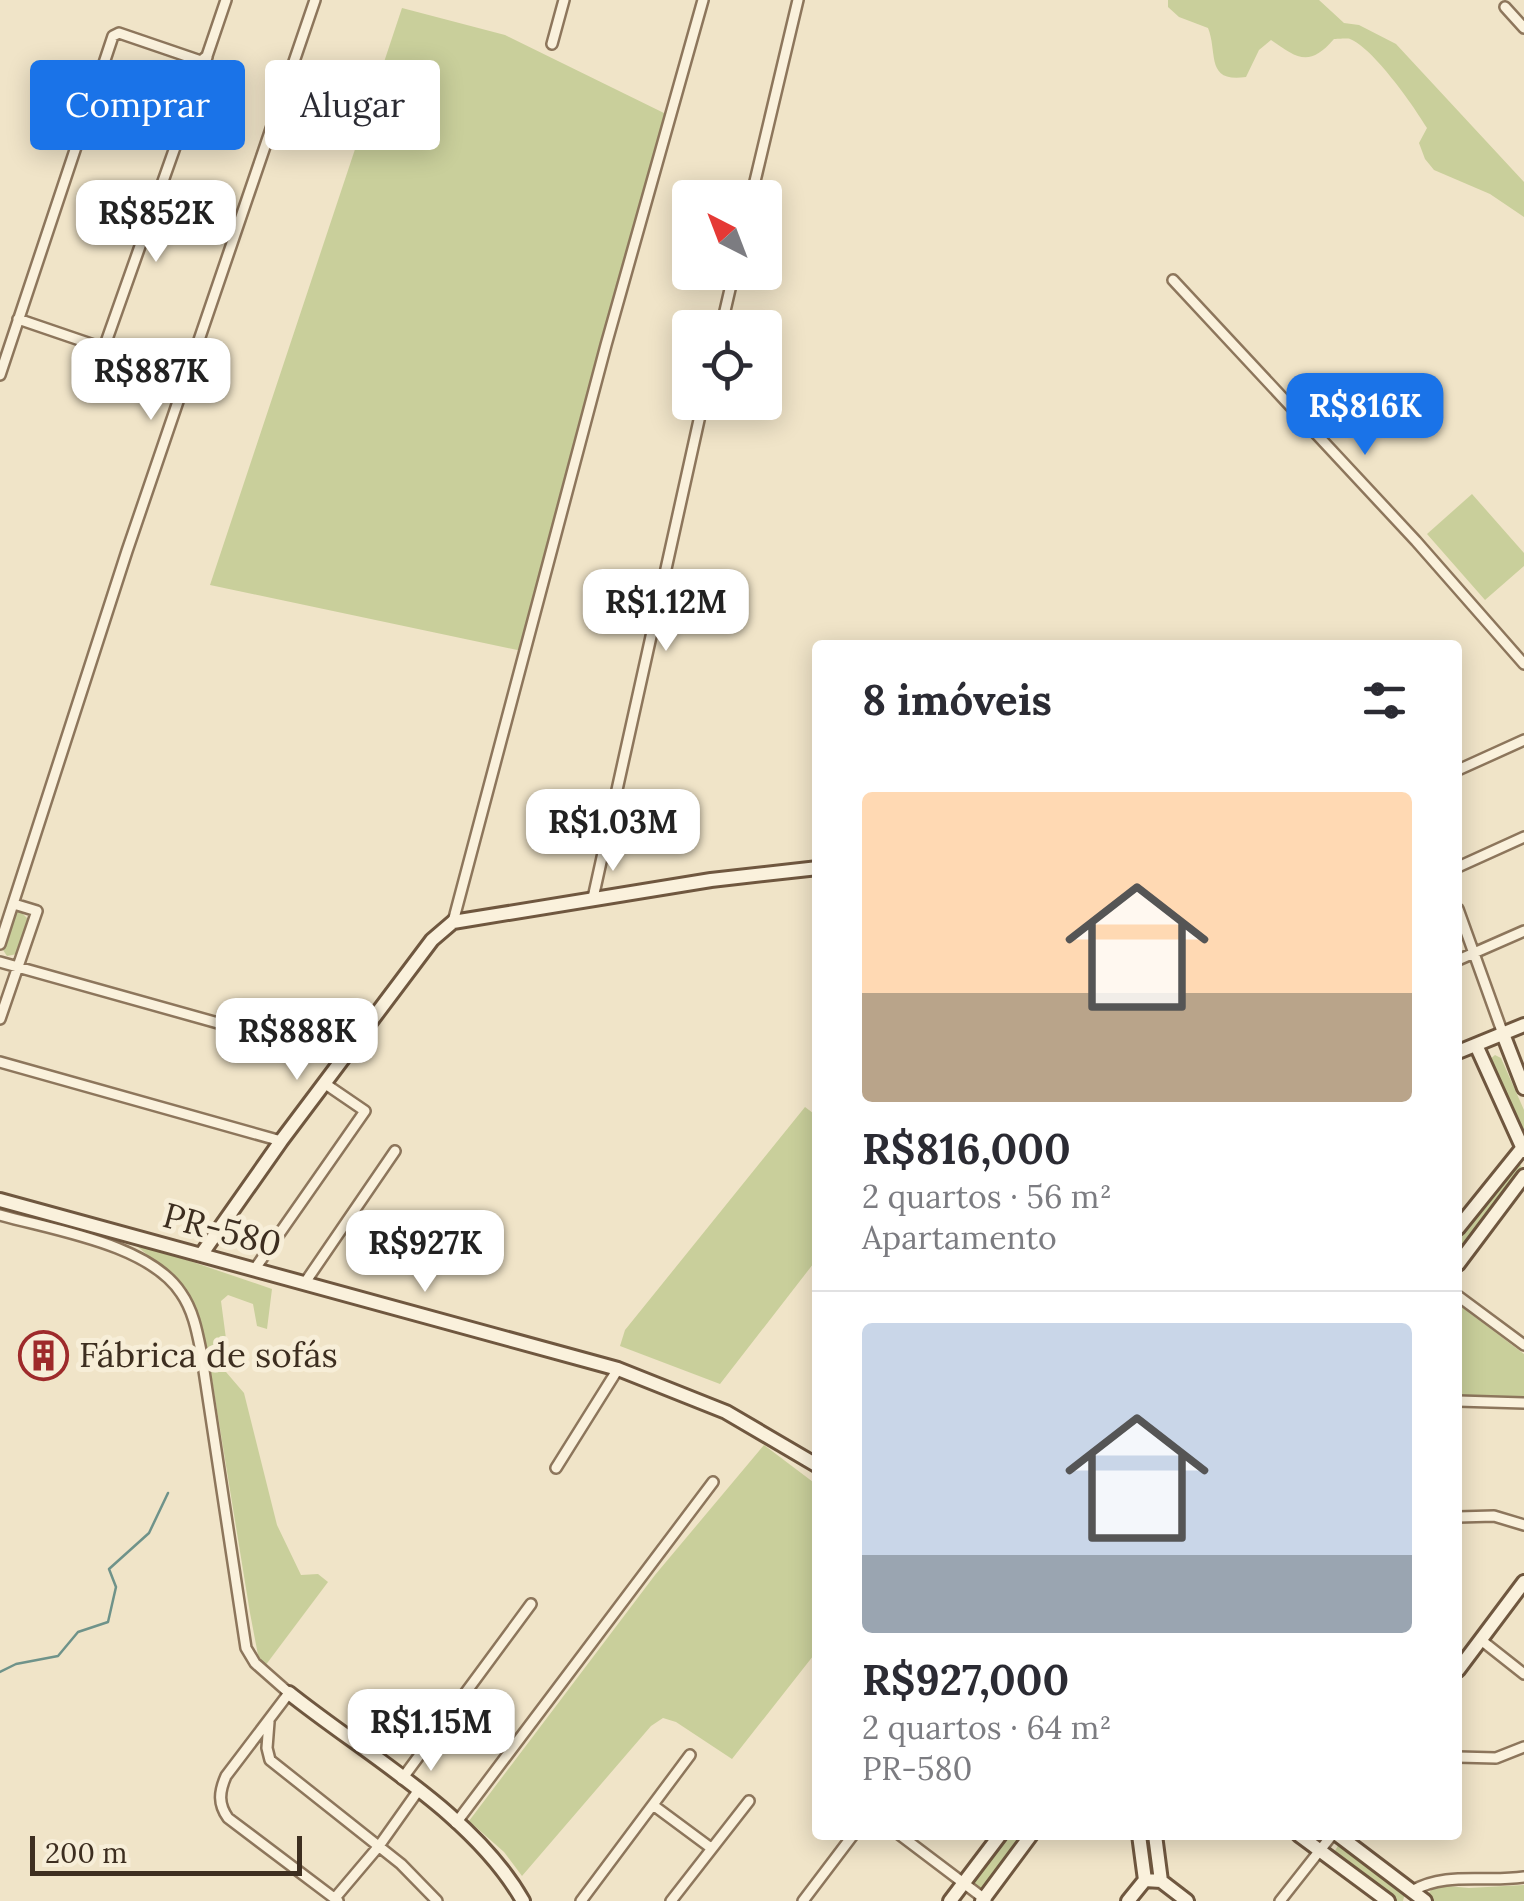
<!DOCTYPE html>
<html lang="pt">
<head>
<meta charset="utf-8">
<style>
  :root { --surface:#fff; --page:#f2f2f3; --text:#2b2b33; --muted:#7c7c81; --line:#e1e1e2; --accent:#1a73e8 }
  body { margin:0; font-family:Lora,serif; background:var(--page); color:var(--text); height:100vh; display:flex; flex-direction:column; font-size:38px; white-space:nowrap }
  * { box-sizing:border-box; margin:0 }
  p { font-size:32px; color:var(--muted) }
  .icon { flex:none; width:55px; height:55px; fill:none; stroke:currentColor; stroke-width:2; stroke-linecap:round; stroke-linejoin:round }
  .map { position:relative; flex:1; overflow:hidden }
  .panel { position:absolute; left:812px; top:640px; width:650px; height:1200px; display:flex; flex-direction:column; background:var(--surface); border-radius:10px; box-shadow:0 5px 25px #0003 }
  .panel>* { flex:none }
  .banner { position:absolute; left:30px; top:60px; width:632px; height:90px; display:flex; gap:20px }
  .needle { width:65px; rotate:318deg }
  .controls { position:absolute; left:672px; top:180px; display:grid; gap:20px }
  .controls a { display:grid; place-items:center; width:110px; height:110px; border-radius:10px; background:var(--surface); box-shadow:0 5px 25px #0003; font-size:50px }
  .scale { position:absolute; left:30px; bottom:25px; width:272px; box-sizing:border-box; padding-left:10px; border:5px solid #3d2e20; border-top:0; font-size:28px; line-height:35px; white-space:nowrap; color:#3d2e20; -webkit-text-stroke:8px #f7eed8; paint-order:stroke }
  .price { position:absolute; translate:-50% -85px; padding:0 22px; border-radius:20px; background:#fff; color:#222; font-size:32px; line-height:65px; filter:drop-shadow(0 2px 5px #0008) }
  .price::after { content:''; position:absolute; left:50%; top:60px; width:30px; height:22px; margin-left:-15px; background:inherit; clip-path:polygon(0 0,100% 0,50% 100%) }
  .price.current { background:var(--accent); color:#fff }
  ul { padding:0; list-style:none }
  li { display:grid; align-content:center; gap:20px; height:530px; padding:0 50px }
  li+li { border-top:2px solid var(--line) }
  li span { display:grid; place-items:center; height:310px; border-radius:10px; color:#555 }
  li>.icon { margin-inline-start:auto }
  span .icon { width:180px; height:180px; fill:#fffc; stroke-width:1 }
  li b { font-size:42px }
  h2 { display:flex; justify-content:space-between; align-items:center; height:120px; padding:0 50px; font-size:42px }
  .chip { padding:0 35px; border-radius:10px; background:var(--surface); box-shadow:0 5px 25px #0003; font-size:35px; line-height:90px }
  .chip.current { background:var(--accent); color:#fff }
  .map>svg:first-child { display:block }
  .green { fill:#c9cf9b }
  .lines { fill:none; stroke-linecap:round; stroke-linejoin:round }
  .stream { stroke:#6f938a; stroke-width:2.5 }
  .street-casing { stroke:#8d765c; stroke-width:14 }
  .secondary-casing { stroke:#6f573f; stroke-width:18 }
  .street { stroke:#faf1dc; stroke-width:9 }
  .secondary { stroke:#faf1dc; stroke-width:12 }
  .labels { text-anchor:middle; stroke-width:10; stroke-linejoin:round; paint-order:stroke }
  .street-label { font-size:35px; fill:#3d2e20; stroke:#f7eed8 }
  .poi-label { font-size:35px; fill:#3d2e20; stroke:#f7eed8; text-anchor:start }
</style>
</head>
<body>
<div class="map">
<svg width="1524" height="1901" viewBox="0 0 1524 1901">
  <rect width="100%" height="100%" fill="#f0e4c8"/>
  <path class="green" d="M1168,0H1319L1344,23L1359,25L1396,44L1524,182V217L1490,194L1434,170L1425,159L1419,143L1427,128C1414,106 1373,48 1350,39C1349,38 1336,39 1334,39C1309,68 1297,58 1271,40L1259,50L1246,77C1205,83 1218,53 1208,28L1179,17L1168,7Z
    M402,8L505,35L668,115L522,651L210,585Z
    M1472,494L1524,553V566L1485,600L1427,534Z
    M20,911L29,920L17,954L7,956L3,950L15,913Z
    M1495,1055L1501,1058L1524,1110V1136L1489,1060Z
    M805,1107L817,1116V1259L720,1384L620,1346L625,1330Z
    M1512,1162H1518L1523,1169L1458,1257V1234Z
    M131,1241L272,1289L267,1329L257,1326L253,1304L228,1295L221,1301L228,1354L226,1372L244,1393L277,1525L301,1575L318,1574L328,1582L265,1666L258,1655L250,1613L210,1367L197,1318L185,1287Z
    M1458,1304L1524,1354V1399L1488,1395L1458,1397Z
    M764,1445L817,1485V1651L732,1759L676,1722L663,1718L651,1726L522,1876L504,1852L469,1821L655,1575Z
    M1009,1835H1026L984,1891L973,1883Z
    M1339,1844L1405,1893L1403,1901H1394L1333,1854Z
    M1435,1885L1469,1888L1524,1885V1901H1434L1428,1894Z"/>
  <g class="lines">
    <path class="stream" d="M0,1672L16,1664L58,1656L78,1632L108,1622L116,1587L109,1569L149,1533L168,1493"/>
    <defs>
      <path id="street" d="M1505,7L1524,28
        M552,44L564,0
        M751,198L798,0
        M1173,280L1416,541L1524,664
        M18,319L100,347L105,345L207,57
        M721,328L734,272
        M0,375L113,36L119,33L201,61L207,56L226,0
        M1458,770L1524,740
        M1458,867L1524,837
        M593,898L703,402
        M1458,909L1503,1034
        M453,922L606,345L703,0
        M0,944L127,551L315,0
        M1458,960L1524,931
        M0,962L343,1058
        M0,1019L37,911L14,904
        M0,1062L281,1141
        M0,1215C53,1230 149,1244 181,1293C193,1310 197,1331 201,1351L246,1648L255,1663L289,1693L226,1776C219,1792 218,1804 228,1818L338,1901
        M254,1270L365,1111L324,1083
        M304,1284L395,1151
        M1458,1296L1524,1345
        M1458,1401L1524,1403
        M556,1468L618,1369
        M1458,1517L1494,1516L1524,1525
        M1481,1640L1524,1674
        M269,1722L267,1748L270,1760L401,1864L437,1901
        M1458,1757L1496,1758L1524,1747
        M402,1779L531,1604
        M653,1805L711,1848
        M456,1823L713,1482
        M900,1835L986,1900
        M1412,1891C1446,1871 1486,1883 1524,1877
        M335,1898L379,1846L418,1791
        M581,1901L690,1755
        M671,1901L749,1801
        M803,1901L853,1835
        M1280,1901L1332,1835"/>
      <path id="secondary" d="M1503,1034L1524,1088
        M1476,1045L1524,1151
        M1458,1052L1524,1025
        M0,1200L618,1369L726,1412L818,1466
        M1458,1228L1524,1146
        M201,1255L281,1141L432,940L453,922L711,880L818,868
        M1458,1264L1524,1176
        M1458,1670L1524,1582
        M289,1693C365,1754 474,1814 523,1901
        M1139,1835L1145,1880
        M1155,1835L1161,1881
        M1299,1835L1388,1901
        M1338,1835L1425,1901
        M1145,1880L1161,1881L1187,1901
        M950,1901L1000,1835
        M982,1901L1031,1835
        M1128,1901L1145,1880"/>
    </defs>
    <use href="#street" class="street-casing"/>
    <use href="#secondary" class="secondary-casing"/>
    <use href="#street" class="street"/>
    <use href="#secondary" class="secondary"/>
  </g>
  <defs>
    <symbol id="building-ring" viewBox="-11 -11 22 22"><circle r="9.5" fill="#f7eed8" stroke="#9e2a2b" stroke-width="1.5"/><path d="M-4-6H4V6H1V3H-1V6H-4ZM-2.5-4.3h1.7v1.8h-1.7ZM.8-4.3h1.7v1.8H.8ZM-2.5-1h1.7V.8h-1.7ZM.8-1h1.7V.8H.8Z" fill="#9e2a2b"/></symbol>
  </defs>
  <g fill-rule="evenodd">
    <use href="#building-ring" x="16" y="1328" width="55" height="55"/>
  </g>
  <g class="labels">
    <g class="street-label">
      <text transform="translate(222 1230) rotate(15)" y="12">PR-580</text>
    </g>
    <g class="poi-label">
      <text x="79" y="1367">Fábrica de sofás</text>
    </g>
  </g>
</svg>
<div class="controls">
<a><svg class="needle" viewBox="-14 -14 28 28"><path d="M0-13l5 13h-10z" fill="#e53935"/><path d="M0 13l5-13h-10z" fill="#7c7c81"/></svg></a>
<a><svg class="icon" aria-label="locate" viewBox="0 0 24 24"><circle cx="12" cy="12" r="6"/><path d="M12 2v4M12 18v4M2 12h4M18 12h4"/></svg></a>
</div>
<div class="scale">200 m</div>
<b class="price" style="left:156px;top:265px">R$852K</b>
<b class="price" style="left:151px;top:423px">R$887K</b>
<b class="price current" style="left:1365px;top:458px">R$816K</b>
<b class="price" style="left:666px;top:654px">R$1.12M</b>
<b class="price" style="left:613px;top:874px">R$1.03M</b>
<b class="price" style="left:297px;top:1083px">R$888K</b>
<b class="price" style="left:425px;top:1295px">R$927K</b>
<b class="price" style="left:431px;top:1774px">R$1.15M</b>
<div class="banner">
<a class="chip current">Comprar</a>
<a class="chip">Alugar</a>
</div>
<section class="panel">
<h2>8 imóveis<svg class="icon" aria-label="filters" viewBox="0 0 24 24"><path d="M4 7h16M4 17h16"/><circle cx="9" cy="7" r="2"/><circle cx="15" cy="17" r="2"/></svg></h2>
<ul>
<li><span style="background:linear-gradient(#ffd9b3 65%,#b9a48a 0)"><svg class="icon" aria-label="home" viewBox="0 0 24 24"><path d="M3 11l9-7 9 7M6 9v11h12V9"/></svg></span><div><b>R$816,000</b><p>2 quartos · 56 m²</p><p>Apartamento</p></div></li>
<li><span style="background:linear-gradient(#c9d6e8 75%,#9aa5b1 0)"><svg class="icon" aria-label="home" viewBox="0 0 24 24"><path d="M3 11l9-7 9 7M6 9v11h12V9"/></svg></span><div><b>R$927,000</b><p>2 quartos · 64 m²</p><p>PR-580</p></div></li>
</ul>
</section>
</div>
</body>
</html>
